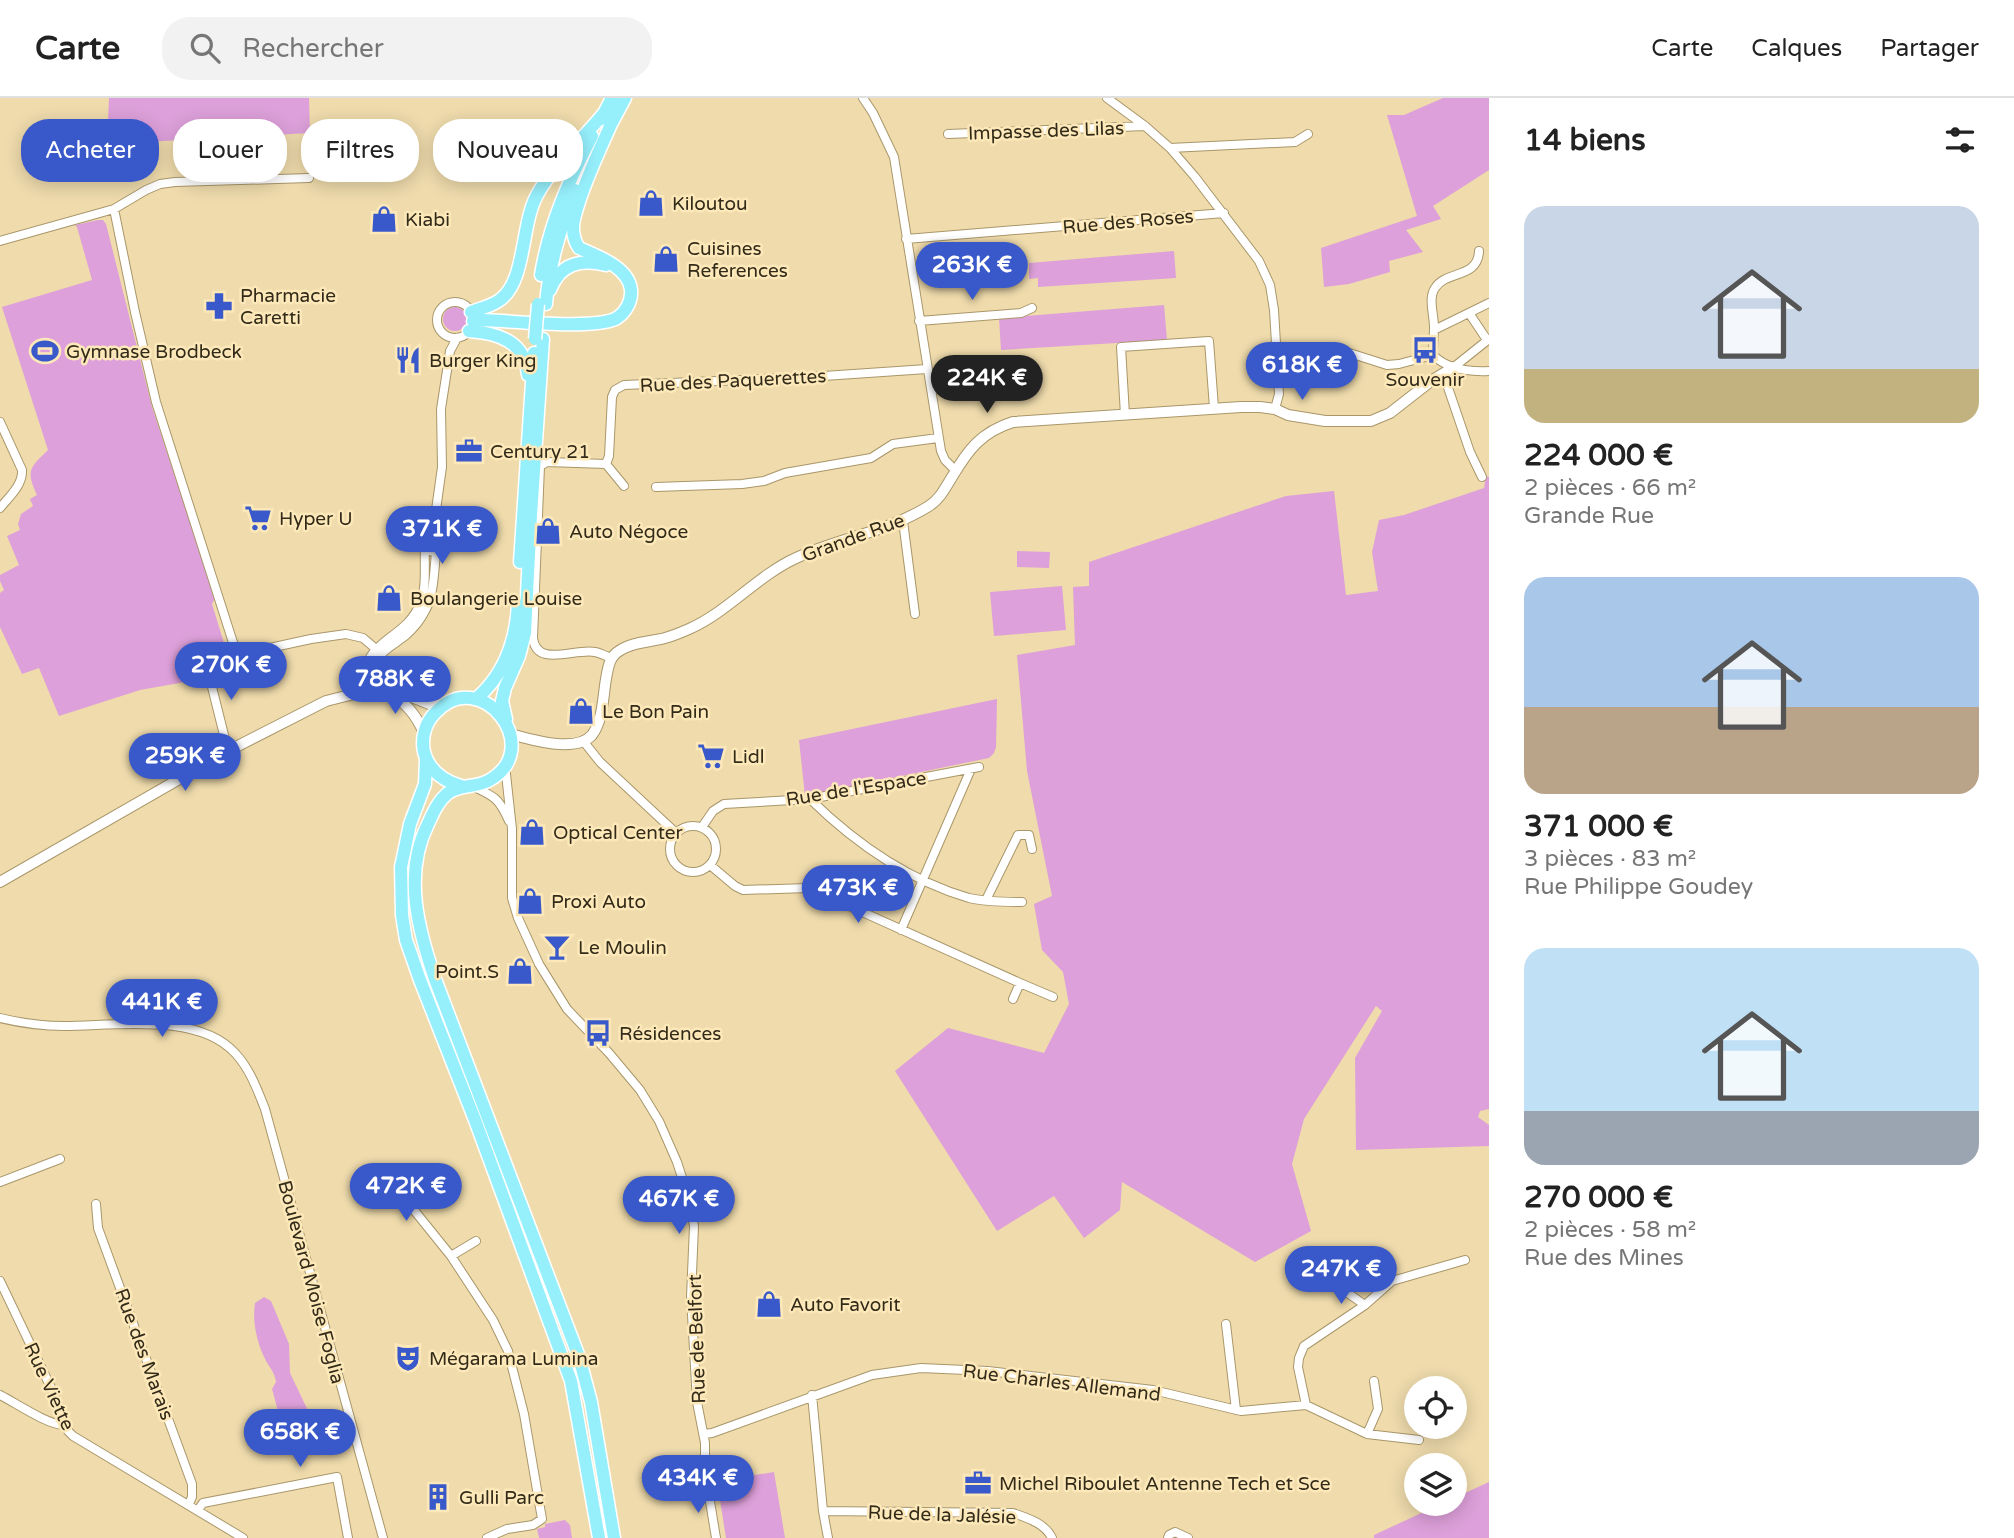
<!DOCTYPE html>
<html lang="fr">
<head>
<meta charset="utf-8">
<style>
  :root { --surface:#fff; --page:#f2f2f2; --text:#222; --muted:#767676; --line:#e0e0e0; --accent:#3958ca }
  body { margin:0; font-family:"Varela Round",sans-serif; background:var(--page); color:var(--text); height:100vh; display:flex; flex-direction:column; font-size:26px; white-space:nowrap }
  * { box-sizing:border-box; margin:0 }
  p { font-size:23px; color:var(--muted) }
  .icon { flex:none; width:38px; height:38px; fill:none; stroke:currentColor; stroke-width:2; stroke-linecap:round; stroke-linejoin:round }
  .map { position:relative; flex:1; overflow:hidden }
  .panel { display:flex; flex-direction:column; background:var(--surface); width:525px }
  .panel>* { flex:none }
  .top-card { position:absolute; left:21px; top:21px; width:665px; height:63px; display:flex; gap:14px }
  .controls { position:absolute; left:1404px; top:1278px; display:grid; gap:14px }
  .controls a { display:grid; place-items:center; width:63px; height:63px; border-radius:50%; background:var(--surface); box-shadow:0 4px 18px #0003; font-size:35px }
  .price { position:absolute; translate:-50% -60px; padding:0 16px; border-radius:24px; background:var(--accent); color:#fff; font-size:23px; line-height:46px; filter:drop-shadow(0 2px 4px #0008) }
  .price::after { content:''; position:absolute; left:50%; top:42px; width:21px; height:16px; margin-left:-10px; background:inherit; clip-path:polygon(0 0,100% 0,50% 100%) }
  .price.active { background:#222; color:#fff }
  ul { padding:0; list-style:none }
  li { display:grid; align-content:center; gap:14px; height:371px; padding:0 35px }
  li span { display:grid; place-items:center; height:217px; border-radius:21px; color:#555 }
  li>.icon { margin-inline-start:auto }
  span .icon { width:126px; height:126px; fill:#fffc; stroke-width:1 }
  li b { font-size:30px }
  h2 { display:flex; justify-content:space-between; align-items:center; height:84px; padding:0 35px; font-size:30px }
  .chip { padding:0 24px; border-radius:28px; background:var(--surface); box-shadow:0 4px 18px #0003; font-size:24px; line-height:63px }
  .chip.active { background:var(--accent); color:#fff }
  header { display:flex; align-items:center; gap:42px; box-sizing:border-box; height:98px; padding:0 35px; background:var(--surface); border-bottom:2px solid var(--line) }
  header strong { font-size:33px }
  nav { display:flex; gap:38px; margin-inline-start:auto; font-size:24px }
  .search { width:490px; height:63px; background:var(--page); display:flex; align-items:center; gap:18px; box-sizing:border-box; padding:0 24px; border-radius:28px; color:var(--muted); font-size:26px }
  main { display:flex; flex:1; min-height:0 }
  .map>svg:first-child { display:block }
  .green { fill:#dda0da }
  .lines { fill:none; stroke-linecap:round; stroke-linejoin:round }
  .minor-casing { stroke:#a9976a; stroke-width:10 }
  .tertiary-casing { stroke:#a9976a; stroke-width:12 }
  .primary-casing { stroke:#fff; stroke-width:15 }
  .minor { stroke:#fff; stroke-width:8 }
  .tertiary { stroke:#fff; stroke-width:10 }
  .primary { stroke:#96f0fc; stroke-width:12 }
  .primary-bridge-casing { stroke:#fff; stroke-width:15; stroke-linecap:butt }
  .primary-bridge { stroke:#96f0fc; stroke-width:12 }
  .labels { text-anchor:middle; stroke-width:5; stroke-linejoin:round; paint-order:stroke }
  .street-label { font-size:19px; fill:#332b19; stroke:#fde8b9 }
  .poi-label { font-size:19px; fill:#332b19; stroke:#fde8b9; text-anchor:start }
</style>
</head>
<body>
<header>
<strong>Carte</strong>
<div class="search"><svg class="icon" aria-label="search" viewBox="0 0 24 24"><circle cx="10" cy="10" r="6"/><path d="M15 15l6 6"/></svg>Rechercher</div>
<nav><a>Carte</a><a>Calques</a><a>Partager</a></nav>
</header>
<main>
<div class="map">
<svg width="1489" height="1440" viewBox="0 0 1489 1440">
  <rect width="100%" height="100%" fill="#efdbac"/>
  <path class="green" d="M109,0H309L310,35L107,46Z
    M1443,0H1489V72L1433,108L1441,121L1406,132L1423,154L1389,163L1390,174L1349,186L1324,189L1321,150L1417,118L1387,17H1404Z
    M98,122H103L106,126L152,309L215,500L212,506L227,555L200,564L202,581L140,592L59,618L39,570L22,576L0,529V495L4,492L0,483V477L19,467L7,438L20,432L18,426L21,416L33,408L30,401L37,397C26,373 29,370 48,352L2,209L92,182L77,129L75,127Z
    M1174,153L1176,180L1038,189V180L1029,181V165Z
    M1164,207L1167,242L1001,252L999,220Z
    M443 221a12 12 0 1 1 24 0a12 12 0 1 1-24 0Z
    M1486,378L1489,379V1011L1480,1013L1478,1019L1489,1027V1048L1356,1052L1355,960L1382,913L1376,908L1304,1021L1292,1066L1311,1133L1255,1164L1122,1084L1120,1112L1084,1140L1054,1098L997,1133L895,973L948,930L1044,955L1069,906L1063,874L1042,852L1034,806L1052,798L1027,673L1017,557L1075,547L1073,489L1089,488V464L1286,398L1334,393L1346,497L1378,493L1372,454L1379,422L1404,417L1484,390Z
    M1017,453L1050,454L1049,470L1017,469Z
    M1062,488L1066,532L994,538L990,494Z
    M997,601L996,649L994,655L989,660L805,698L799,642Z
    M264,1199L271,1203L289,1246L290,1275L312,1321V1338C285,1361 278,1309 272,1291L276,1284C275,1275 270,1270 266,1263C257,1245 252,1224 255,1205Z
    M774,1374L785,1440H726L717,1383Z
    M1489,1384V1440H1374V1437L1443,1405H1454V1400Z
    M565,1422L570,1427L572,1440H539L537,1431L545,1429V1426Z"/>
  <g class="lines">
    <defs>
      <path id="minor" d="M863,0L873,15L894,59L941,353L945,362L956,373
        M1107,0L1145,28L1170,50L1195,79L1259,163L1270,187L1274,212L1279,296L1275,311
        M948,36L1145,28
        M1170,50L1295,44L1308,36
        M114,111L135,214L156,304L237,557L311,541L346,536L363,540L376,551
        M906,141L1224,115
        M0,143L114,111L146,92L160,86L175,84L309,80
        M1479,153C1478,181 1446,172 1435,190C1428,200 1434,217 1434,229C1434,238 1433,247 1433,257C1447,271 1469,274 1489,273
        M437 222a18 18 0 1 1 36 0a18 18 0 1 1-36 0Z
        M1469,215L1487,242
        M919,223L1021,215L1032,210
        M1434,232L1489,205
        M1343,253L1387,267L1399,266L1433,257
        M1454,269L1489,241
        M1443,275L1470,354L1482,379
        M931,291L1037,283
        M1125,317L1121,249L1209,243L1214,310
        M0,324L22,372C23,387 9,399 0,410
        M606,366L609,358L612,299L615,292L624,287L809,279L927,271
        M606,366L547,364L540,368L533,540C536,570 575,550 595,554C600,555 606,558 611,560
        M606,366L624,388
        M656,389L742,386L764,383L785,375L871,360L893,346L938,340
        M903,423L915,516
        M429,432L439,433L444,438L443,449L436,455L425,451L422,440L429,432L435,419L442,369L441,311L450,253L457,240
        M378,590C377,584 375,576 376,569C378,553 394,547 405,538C413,531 420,523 425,513C434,497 434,473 436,455
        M365,593C358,540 404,545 420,506C427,490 424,468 425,451
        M584,644L600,664L676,735
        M228,653L210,581V570L215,565L237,557
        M505,667L512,731V800L518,820L539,866L567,911L609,955L640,992L659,1023L677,1064L688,1098L694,1128L691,1199L697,1304L705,1345V1373L716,1440
        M472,688C494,698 499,700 509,723
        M810,701C855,745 907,782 969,800C986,804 1005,804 1022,804
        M670 751a23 23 0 1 1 46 0a23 23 0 1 1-46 0Z
        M702,729L713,713L724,706L810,701L979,669
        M710,767L735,788L743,792L809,790L1020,885
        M986,802L1018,737H1029L1032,751
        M901,832L971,671
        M1013,901L1020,885L1053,899
        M0,920C21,925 43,928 64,928C114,928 198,914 235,955C250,971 257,991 265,1011L383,1440
        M0,1084L60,1061
        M397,1091L451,1158L493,1222L508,1253L524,1316L542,1421L533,1427L507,1431L487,1440
        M96,1106L98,1130L192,1386V1399L189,1406
        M451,1158L476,1143
        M0,1183L53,1294L68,1333L73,1338L243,1440
        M1333,1185L1365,1207
        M1226,1226L1236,1312
        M0,1297C16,1305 49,1328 65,1327
        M812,1297L823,1413L828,1440
        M1306,1307L1298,1269L1299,1260L1304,1248L1365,1207L1392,1183L1465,1162
        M704,1336L712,1335L872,1277L921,1270L988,1273L1153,1292L1241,1313L1306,1307L1367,1336L1378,1311L1374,1283
        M1367,1336L1419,1342
        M198,1412L203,1405L337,1379L348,1440
        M823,1413L1013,1415C1027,1420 1045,1425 1052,1440
        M1168,1440L1169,1437L1175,1434L1188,1440"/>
      <path id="tertiary" d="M388,595C406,604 416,617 424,635
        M511,636C531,642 577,655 592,637C603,623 603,598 606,581C608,570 609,559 619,553C632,544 650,544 665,540C673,538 682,534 689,531C729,513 757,478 796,460C840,439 886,435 929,408C940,401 945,390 952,379C968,352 981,334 1013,324L1241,309H1260L1275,311L1288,317L1325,323H1371L1390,315L1431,283L1454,269
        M0,784L228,653L326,603L378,590L394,592L432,607L446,606"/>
      <path id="primary" d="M601,21L612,0
        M609,30L625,0
        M541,177C549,127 569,82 592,38
        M550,192C560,165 581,161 606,167
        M546,206C549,166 561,129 575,92
        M471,214C481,210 493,208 501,201C526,182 521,126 537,97C554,66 583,41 605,14
        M473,223L484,222C511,223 597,232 617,220C626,214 632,203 631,192C629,169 597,158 579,150C574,143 573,137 573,129C573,122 576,114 578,107C587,78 600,51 612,24
        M469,233C498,235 525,243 528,277
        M520,464L534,255
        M476,601C504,577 516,543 518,507
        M506,621L502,603L505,590L519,558L525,535L531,417L543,241
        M426,661L425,686L410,726L401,769L402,817L406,842L420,882L475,1022L571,1283L599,1440
        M461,688C444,683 429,673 424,654C421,640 425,625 435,615C480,565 548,651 488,683C474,690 461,686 448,695C438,703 433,715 428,726C403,776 418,831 435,881L579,1259L591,1304L614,1440"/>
    </defs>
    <use href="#minor" class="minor-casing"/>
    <use href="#tertiary" class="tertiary-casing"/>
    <use href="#primary" class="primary-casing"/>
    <use href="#minor" class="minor"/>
    <use href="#tertiary" class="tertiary"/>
    <use href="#primary" class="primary"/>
    <defs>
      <path id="primary-bridge" d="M535,241L538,206"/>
    </defs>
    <use href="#primary-bridge" class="primary-bridge-casing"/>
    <use href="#primary-bridge" class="primary-bridge"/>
  </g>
  <defs>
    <symbol id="shop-bare" viewBox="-9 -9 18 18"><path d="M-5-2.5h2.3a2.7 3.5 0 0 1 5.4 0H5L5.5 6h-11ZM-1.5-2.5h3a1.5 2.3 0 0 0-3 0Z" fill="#3958ca" stroke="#fde8b9" stroke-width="2.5" paint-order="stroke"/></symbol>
    <symbol id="pharmacy-bare" viewBox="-9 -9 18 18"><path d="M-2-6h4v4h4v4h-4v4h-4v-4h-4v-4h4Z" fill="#3958ca" stroke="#fde8b9" stroke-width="2.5" paint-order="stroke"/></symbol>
    <symbol id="bus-bare" viewBox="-9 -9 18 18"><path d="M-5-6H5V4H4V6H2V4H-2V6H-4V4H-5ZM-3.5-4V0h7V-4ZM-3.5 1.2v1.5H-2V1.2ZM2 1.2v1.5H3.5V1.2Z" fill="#3958ca" stroke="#fde8b9" stroke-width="2.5" paint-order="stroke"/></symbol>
    <symbol id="stadium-bare" viewBox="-9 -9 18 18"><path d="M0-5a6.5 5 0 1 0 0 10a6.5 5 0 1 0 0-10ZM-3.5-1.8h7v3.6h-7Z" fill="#3958ca" stroke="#fde8b9" stroke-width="2.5" paint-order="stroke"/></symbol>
    <symbol id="restaurant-bare" viewBox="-9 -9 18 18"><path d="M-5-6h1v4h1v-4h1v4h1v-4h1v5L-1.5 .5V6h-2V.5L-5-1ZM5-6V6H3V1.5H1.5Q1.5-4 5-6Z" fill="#3958ca" stroke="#fde8b9" stroke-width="2.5" paint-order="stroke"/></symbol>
    <symbol id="office-bare" viewBox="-9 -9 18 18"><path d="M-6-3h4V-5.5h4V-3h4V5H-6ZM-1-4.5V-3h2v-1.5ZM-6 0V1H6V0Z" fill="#3958ca" stroke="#fde8b9" stroke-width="2.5" paint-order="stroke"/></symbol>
    <symbol id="supermarket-bare" viewBox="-9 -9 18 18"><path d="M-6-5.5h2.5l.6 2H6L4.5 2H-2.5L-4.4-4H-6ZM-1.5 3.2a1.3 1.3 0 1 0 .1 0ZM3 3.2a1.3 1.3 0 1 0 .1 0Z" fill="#3958ca" stroke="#fde8b9" stroke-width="2.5" paint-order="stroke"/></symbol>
    <symbol id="bar-bare" viewBox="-9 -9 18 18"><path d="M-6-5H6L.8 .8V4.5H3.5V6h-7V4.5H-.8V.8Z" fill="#3958ca" stroke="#fde8b9" stroke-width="2.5" paint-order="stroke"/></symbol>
    <symbol id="theatre-bare" viewBox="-9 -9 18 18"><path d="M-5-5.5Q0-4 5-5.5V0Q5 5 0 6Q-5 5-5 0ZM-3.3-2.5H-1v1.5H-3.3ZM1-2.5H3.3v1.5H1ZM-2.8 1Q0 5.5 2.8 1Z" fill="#3958ca" stroke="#fde8b9" stroke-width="2.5" paint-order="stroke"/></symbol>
    <symbol id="building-bare" viewBox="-9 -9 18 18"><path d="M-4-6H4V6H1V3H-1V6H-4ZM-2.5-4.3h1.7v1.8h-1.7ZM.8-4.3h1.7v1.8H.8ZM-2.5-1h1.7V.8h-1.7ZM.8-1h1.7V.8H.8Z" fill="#3958ca" stroke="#fde8b9" stroke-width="2.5" paint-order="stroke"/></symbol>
  </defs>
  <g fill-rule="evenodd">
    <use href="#shop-bare" x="632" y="86" width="38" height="38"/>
    <use href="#shop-bare" x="365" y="102" width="38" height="38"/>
    <use href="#shop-bare" x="647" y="142" width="38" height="38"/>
    <use href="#pharmacy-bare" x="200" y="189" width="38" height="38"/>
    <use href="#bus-bare" x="1406" y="233" width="38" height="38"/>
    <use href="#stadium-bare" x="26" y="234" width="38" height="38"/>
    <use href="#restaurant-bare" x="389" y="243" width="38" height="38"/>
    <use href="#office-bare" x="450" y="334" width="38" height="38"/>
    <use href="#supermarket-bare" x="239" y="401" width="38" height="38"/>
    <use href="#shop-bare" x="529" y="414" width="38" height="38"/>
    <use href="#shop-bare" x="370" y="481" width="38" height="38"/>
    <use href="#shop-bare" x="562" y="594" width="38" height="38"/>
    <use href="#supermarket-bare" x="692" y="639" width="38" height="38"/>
    <use href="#shop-bare" x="513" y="715" width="38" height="38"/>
    <use href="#shop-bare" x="511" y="784" width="38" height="38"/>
    <use href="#bar-bare" x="538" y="830" width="38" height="38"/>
    <use href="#shop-bare" x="501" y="854" width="38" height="38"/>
    <use href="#bus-bare" x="579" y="916" width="38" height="38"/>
    <use href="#shop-bare" x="750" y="1187" width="38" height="38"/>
    <use href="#theatre-bare" x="389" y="1241" width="38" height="38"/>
    <use href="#office-bare" x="959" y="1366" width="38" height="38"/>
    <use href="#building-bare" x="419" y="1380" width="38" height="38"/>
  </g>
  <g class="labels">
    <g class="street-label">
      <text transform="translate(1046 32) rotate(-2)" y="7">Impasse des Lilas</text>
      <text transform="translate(1128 123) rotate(-5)" y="7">Rue des Roses</text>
      <text transform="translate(733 282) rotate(-3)" y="7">Rue des Paquerettes</text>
      <text transform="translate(853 439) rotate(-20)" y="7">Grande Rue</text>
      <text transform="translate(856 690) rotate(-9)" y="7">Rue de l'Espace</text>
      <text transform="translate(312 1184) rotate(75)" y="7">Boulevard Moise Foglia</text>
      <text transform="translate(696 1241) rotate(-92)" y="7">Rue de Belfort</text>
      <text transform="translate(145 1256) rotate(70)" y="7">Rue des Marais</text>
      <text transform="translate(1062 1284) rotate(7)" y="7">Rue Charles Allemand</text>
      <text transform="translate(50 1288) rotate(65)" y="7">Rue Viette</text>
      <text transform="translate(942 1416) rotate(2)" y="7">Rue de la Jalésie</text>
    </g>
    <g class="poi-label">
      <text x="672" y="112">Kiloutou</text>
      <text x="405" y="128">Kiabi</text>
      <text x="687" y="157">Cuisines<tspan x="687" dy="22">References</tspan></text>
      <text x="240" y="204">Pharmacie<tspan x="240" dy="22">Caretti</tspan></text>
      <text x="66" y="260">Gymnase Brodbeck</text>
      <text x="429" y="269">Burger King</text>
      <text x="1425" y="288" text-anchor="middle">Souvenir</text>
      <text x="490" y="360">Century 21</text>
      <text x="279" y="427">Hyper U</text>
      <text x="569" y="440">Auto Négoce</text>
      <text x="410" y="507">Boulangerie Louise</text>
      <text x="602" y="620">Le Bon Pain</text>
      <text x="732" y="665">Lidl</text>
      <text x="553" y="741">Optical Center</text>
      <text x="551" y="810">Proxi Auto</text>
      <text x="578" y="856">Le Moulin</text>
      <text x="499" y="880" text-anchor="end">Point.S</text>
      <text x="619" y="942">Résidences</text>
      <text x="790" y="1213">Auto Favorit</text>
      <text x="429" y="1267">Mégarama Lumina</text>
      <text x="999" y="1392">Michel Riboulet Antenne Tech et Sce</text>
      <text x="459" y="1406">Gulli Parc</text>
    </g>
  </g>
</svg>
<div class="controls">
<a><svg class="icon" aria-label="locate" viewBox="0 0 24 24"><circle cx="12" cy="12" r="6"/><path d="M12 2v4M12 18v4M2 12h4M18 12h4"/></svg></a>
<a><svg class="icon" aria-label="layers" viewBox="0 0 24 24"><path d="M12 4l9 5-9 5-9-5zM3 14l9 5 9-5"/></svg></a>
</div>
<b class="price" style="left:972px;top:204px">263K €</b>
<b class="price" style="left:1302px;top:304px">618K €</b>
<b class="price active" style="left:987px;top:317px">224K €</b>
<b class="price" style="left:442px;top:468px">371K €</b>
<b class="price" style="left:231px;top:604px">270K €</b>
<b class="price" style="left:395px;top:618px">788K €</b>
<b class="price" style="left:185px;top:695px">259K €</b>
<b class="price" style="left:858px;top:827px">473K €</b>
<b class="price" style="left:162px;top:941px">441K €</b>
<b class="price" style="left:406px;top:1125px">472K €</b>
<b class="price" style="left:679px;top:1138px">467K €</b>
<b class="price" style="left:1341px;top:1208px">247K €</b>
<b class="price" style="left:300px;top:1371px">658K €</b>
<b class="price" style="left:698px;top:1417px">434K €</b>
<div class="top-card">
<a class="chip active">Acheter</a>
<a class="chip">Louer</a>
<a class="chip">Filtres</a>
<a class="chip">Nouveau</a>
</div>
</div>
<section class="panel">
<h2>14 biens<svg class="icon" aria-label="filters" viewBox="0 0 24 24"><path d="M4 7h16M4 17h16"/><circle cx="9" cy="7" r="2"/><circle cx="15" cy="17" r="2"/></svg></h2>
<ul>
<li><span style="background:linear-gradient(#c9d6e8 75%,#c2b280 0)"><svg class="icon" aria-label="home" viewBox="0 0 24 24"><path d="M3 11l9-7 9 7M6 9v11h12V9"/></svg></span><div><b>224 000 €</b><p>2 pièces · 66 m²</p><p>Grande Rue</p></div></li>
<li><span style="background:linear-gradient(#a9c7e8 60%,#b9a48a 0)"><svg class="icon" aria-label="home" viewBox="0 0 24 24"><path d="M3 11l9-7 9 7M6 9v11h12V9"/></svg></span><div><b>371 000 €</b><p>3 pièces · 83 m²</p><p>Rue Philippe Goudey</p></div></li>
<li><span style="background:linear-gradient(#bfe0f5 75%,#9aa5b1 0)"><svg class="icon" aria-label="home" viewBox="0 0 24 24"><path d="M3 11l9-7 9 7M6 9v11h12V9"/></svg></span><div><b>270 000 €</b><p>2 pièces · 58 m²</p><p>Rue des Mines</p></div></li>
</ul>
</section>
</main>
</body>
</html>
